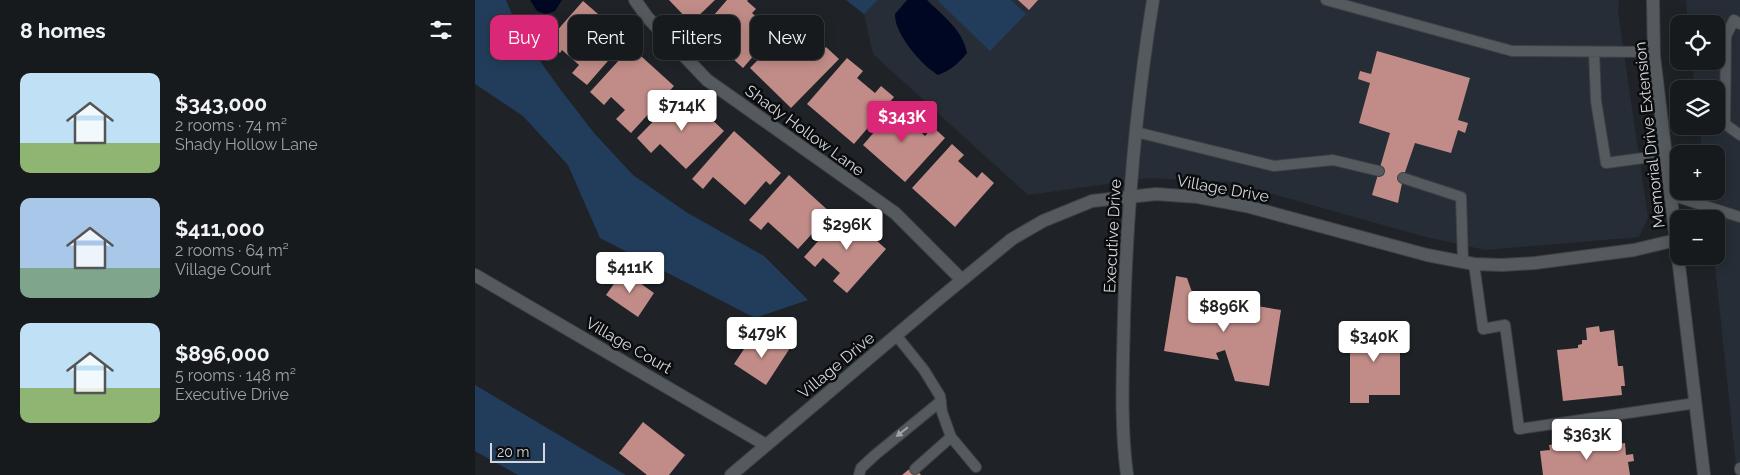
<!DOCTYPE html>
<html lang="en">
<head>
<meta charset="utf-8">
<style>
  :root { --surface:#171a1d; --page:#202326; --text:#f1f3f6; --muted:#9ea1a4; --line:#36383b; --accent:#db2777 }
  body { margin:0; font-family:Raleway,sans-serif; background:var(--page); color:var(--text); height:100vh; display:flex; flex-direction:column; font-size:19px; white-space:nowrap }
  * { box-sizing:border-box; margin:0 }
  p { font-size:16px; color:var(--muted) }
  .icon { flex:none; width:28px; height:28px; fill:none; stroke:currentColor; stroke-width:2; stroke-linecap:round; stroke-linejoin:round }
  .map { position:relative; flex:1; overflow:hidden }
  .details { display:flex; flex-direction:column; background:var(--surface); width:475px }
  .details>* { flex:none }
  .top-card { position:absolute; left:15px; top:15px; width:475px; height:45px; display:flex; gap:10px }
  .tools { position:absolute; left:1195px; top:15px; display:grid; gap:10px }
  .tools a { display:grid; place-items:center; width:55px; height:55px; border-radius:10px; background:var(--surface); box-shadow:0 2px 12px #0003,0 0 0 1px var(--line); font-size:25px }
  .scale { position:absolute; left:15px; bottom:12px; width:55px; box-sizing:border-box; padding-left:5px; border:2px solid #d4d6da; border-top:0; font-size:14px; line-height:18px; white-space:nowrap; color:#d4d6da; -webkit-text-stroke:4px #0a0c0e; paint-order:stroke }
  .price { position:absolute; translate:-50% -42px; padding:0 11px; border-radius:5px; background:#fff; color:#222; font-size:16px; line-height:32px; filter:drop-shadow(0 1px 2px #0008) }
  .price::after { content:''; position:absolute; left:50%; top:30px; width:15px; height:11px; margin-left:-8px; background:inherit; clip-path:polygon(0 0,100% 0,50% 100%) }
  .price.current { background:var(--accent); color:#fff }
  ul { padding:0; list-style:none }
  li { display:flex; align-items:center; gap:15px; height:125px; padding:0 20px }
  li span { display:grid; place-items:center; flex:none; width:140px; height:100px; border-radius:10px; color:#555 }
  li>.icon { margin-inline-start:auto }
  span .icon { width:60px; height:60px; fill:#fffc; stroke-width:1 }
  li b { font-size:21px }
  h2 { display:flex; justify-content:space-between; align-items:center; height:60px; padding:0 20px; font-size:21px }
  .pill { padding:0 18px; border-radius:10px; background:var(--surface); box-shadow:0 2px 12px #0003,0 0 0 1px var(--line); font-size:18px; line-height:45px }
  .pill.current { background:var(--accent); color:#fff }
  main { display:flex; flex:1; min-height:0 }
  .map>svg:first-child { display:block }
  .built { fill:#262d36 }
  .green { fill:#223d5b }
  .water { fill:#000722 }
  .building { fill:#c18c87 }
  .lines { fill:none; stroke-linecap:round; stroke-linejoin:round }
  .lane-casing { stroke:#3e4145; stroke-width:12 }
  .street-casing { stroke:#3e4145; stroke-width:14 }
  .secondary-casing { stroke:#3e4145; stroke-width:14 }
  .lane { stroke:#555a5f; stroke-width:10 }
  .street { stroke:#555a5f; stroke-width:12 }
  .secondary { stroke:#555a5f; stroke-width:12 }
  .oneway { fill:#a1a4a9 }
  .labels { text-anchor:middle; stroke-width:5; stroke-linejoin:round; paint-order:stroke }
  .street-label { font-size:16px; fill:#d4d6da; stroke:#0a0c0e }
</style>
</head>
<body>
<main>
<section class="details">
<h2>8 homes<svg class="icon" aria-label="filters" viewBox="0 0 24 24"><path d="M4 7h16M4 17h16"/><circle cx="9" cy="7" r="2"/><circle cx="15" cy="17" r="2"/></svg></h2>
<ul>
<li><span style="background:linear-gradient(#bfe0f5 70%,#8fb573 0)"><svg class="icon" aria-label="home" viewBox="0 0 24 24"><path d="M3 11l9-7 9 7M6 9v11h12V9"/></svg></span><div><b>$343,000</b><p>2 rooms · 74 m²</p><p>Shady Hollow Lane</p></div></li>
<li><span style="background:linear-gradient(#a9c7e8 70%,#7fa58c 0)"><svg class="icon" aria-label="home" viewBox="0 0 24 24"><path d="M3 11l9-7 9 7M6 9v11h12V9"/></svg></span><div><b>$411,000</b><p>2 rooms · 64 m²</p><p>Village Court</p></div></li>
<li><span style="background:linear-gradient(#bfe0f5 65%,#8fb573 0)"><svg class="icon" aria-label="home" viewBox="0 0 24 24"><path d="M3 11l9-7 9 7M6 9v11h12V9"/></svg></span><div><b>$896,000</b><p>5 rooms · 148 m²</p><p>Executive Drive</p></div></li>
</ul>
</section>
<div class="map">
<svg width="1265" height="475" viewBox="0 0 1265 475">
  <rect width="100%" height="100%" fill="#1f2327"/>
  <path class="built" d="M403,0H1144L1143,12L1173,218L1164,237L1010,250L947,236L755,182L675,178L553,195L398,54L389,14Z
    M1211,0H1265V475H1262L1239,256H1241V219H1235L1232,191H1241V154H1227L1225,126H1241V89H1220L1217,61H1241V24H1213Z"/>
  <path class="green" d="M0,0H31L45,33L85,89L119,133L158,175L211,212L289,256L333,300L280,318L125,238L93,165L48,116L0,84Z
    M371,0H403L389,14Z
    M462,0H536L551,14L515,51Z
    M0,385L151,475H43L0,451Z"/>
  <path class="water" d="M55,0H87L80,11L71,14L62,11Z
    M432,0H452C468,16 488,30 492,53C484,63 475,71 463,75C446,65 419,33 420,14Z"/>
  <path class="building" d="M194,0H240L216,23Z
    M252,0H273L272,1L281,9L277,13L287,22L295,14L306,24L268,68L226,30Z
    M543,0H563L554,10Z
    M108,1L152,39L112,85L97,73L104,65L87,50L85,53L72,42Z
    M318,24L347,52L351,47L364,59L316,108L275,68Z
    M156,47L199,86L156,133L141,119L150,110L136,97L129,105L115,92Z
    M902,51L995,78L983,120L993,123L990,133L983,130L976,153L940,143L928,178L923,203L897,195L915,133L884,123L895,83L883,79L885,71L896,74Z
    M372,58L388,71L382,78L400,93L406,86L419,97L379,144L332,104Z
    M206,93L224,111L226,109L249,131L211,169L185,144L176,153L162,138Z
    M426,101L439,112L432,120L450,136L458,127L470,138L430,182L388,145Z
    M259,131L306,173L295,185L291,181L270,205L238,177L228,189L217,179Z
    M477,144L489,155L483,161L502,178L507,172L519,183L480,227L437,188Z
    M314,175L356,213L323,249L293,222L286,230L274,220Z
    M369,212L411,249L372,293L358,281L365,273L348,258L340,267L329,257Z
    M148,271L179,293L163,317L131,295Z
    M701,276L712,278L723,309L732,306L729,297L806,310L794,386L760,381L750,350L741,353L744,360L689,351Z
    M1124,326L1125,332L1139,330L1143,366H1148L1150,386H1146L1147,395L1088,401L1082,350L1103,348V345L1107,344V340H1112L1111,328Z
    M875,328H925V395H894V403H875Z
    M277,337L293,348L300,338L315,348L291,385L259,364Z
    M168,422L210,455L194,475H172L144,453Z
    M1150,443L1151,455L1158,454L1159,461L1153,462L1155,475H1068L1065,451L1075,450L1074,445L1082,444L1083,451Z
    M438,466L446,475H427Z"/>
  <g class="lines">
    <defs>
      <path id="lane" d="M851,0L1037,51L1179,52
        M1265,24L1259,20L1251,36L1250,124L1265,135
        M1119,52L1121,101L1131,163L1191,155
        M661,132L799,166L858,160L904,171
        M928,178L986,197L988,262
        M1196,195L1265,217
        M999,264L1008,329L1030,325L1044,429L1221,403
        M421,335L449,370L465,396L467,412L476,437L501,467
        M1265,468V470
        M440,469L476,437
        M384,475L386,468L400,455L466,401"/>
      <path id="street" d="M160,0L172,17L232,80L420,213L487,280
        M0,275L291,445
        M256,475L464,299L537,239L568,221L617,201L681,194L723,197L771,206L952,255L999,264L1027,265L1060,263L1159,250L1201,240
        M652,475C645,422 648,369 649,316C652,210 661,105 678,0"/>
      <path id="secondary" d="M1178,0L1179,56L1229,475"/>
    </defs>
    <use href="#lane" class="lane-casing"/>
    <use href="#street" class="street-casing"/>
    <use href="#secondary" class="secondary-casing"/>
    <use href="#lane" class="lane"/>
    <use href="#street" class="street"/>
    <use href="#secondary" class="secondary"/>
  </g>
  <defs><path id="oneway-solid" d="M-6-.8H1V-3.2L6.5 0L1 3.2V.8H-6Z" transform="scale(1.25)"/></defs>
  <use class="oneway" href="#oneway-solid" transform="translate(427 432) rotate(141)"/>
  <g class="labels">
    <g class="street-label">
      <text transform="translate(330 130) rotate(36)" y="6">Shady Hollow Lane</text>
      <text transform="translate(1174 135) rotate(-96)" y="6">Memorial Drive Extension</text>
      <text transform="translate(748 188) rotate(10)" y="6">Village Drive</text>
      <text transform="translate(637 236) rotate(-87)" y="6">Executive Drive</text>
      <text transform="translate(154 345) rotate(30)" y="6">Village Court</text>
      <text transform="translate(361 365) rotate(-40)" y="6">Village Drive</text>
    </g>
  </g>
</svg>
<div class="tools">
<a><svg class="icon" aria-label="locate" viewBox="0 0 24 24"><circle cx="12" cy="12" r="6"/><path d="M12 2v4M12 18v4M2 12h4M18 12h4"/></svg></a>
<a><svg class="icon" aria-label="layers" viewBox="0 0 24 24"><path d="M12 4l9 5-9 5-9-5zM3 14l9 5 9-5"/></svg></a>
<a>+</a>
<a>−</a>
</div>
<div class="scale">20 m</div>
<b class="price" style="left:207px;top:132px">$714K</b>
<b class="price current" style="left:427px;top:143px">$343K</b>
<b class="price" style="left:372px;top:251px">$296K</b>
<b class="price" style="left:155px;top:294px">$411K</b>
<b class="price" style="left:749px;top:333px">$896K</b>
<b class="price" style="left:287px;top:359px">$479K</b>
<b class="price" style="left:899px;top:363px">$340K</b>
<b class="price" style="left:1112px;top:461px">$363K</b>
<div class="top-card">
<a class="pill current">Buy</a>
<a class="pill">Rent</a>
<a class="pill">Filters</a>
<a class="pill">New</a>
</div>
</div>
</main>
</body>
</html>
